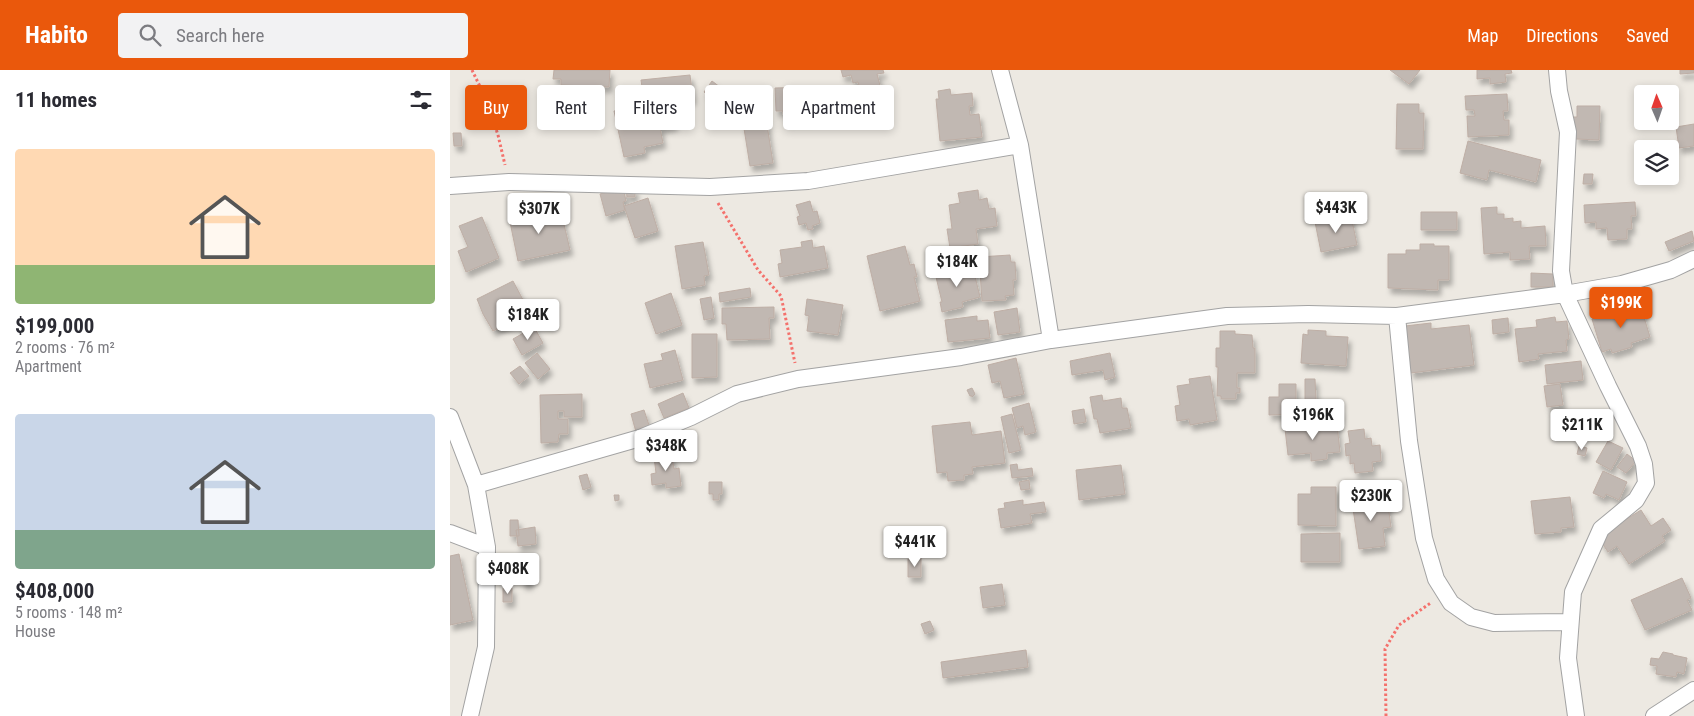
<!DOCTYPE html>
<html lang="en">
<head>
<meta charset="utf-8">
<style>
  :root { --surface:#fff; --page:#f2f2f3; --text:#2b2b33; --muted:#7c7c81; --accent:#ea580c }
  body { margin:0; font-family:"Roboto Condensed",sans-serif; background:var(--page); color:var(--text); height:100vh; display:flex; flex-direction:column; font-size:19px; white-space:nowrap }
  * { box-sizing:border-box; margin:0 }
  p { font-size:16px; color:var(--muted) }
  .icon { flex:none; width:28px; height:28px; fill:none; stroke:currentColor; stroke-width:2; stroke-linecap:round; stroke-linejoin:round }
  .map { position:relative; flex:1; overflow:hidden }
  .panel { display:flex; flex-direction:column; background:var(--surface); width:450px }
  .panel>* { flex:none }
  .banner { position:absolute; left:15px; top:15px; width:475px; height:45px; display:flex; gap:10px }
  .needle { width:32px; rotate:358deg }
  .tools { position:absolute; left:1184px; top:15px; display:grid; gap:10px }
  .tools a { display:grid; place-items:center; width:45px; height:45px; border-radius:5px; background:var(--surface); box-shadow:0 2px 8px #0003; font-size:25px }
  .price { position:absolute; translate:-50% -42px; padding:0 11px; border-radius:5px; background:#fff; color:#222; font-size:16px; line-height:32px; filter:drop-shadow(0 1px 2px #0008) }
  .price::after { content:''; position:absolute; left:50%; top:30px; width:15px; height:11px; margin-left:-8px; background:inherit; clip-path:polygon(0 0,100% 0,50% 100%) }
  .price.on { background:var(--accent); color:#fff }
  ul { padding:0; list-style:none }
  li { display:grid; align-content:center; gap:10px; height:265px; padding:0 15px }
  li span { display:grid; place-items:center; height:155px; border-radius:5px; color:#555 }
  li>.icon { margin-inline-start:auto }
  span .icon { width:90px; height:90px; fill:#fffc; stroke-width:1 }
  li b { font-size:21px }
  h2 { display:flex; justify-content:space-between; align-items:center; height:60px; padding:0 15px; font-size:21px }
  .pill { padding:0 18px; border-radius:5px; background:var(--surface); box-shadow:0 2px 8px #0003; font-size:18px; line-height:45px }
  .pill.on { background:var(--accent); color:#fff }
  header { display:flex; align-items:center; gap:30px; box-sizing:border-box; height:70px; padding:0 25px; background:var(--accent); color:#fff }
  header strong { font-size:24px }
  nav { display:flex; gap:28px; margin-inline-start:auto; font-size:18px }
  .search { width:350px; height:45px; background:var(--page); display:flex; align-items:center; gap:12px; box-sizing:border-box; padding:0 18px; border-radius:5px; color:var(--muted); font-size:19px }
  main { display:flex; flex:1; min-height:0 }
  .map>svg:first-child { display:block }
  .building { fill:#c1b8b2; stroke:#beaea5; filter:url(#shadow) }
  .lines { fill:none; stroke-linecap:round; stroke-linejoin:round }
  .minor-casing { stroke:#a3a3a3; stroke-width:18 }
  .path { stroke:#f4716c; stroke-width:3; stroke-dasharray:2.5 2.5; stroke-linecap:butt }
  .minor { stroke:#fff; stroke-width:16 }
</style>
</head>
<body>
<header>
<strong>Habito</strong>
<div class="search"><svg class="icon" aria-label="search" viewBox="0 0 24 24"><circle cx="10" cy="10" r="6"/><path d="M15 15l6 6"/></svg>Search here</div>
<nav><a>Map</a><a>Directions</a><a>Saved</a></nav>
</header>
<main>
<section class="panel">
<h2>11 homes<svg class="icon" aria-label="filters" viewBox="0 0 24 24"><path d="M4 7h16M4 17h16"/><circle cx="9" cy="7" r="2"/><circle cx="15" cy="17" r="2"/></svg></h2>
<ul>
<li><span style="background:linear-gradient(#ffd9b3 75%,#8fb573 0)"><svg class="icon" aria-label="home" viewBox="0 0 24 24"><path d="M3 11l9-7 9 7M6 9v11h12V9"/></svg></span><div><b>$199,000</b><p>2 rooms · 76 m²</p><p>Apartment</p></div></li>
<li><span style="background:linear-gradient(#c9d6e8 75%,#7fa58c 0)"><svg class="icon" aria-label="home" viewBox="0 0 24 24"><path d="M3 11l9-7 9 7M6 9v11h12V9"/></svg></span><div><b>$408,000</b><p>5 rooms · 148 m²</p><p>House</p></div></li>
</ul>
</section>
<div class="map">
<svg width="1244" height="646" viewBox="0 0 1244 646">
  <defs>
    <filter id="shadow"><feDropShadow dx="3" dy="5.5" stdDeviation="2.5" flood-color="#0004"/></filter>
  </defs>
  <rect width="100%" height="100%" fill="#ede9e2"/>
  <path class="building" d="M104,0H160L159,17L111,15V9H103Z
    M391,0H433L434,3L427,4L432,23L412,28L408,12L403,13L401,5L393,7Z
    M940,0H970L959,14Z
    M1027,0H1061L1062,3L1055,4L1056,12L1040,14V8L1027,9Z
    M1230,0H1244V3L1230,4Z
    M240,5L243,29L229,31L227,21L193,24L191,10Z
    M262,11L274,20L266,31L254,22Z
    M361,17V23L370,22L371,48L334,50L333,41H326L325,18Z
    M500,19L501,25L522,23L523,36H519L520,45L529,44L532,67L490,71L486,29H489L488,21Z
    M1057,24L1058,41H1053L1054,50H1059V65L1018,67L1017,46H1025L1024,40H1016L1015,26Z
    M219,29L225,55L210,58L213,73L194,77L195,83L174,87L164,41Z
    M31,31V35H23L22,32Z
    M947,34H969V43H974L973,79H946Z
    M314,36L323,93L300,96L291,40Z
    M1127,36H1150L1149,70L1126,69V61L1122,47H1127Z
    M1244,54V76L1229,78L1226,57Z
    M3,63H11L12,76H4Z
    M1018,71L1091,90L1086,112L1039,100L1037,110L1010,103Z
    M1134,104H1143L1142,114H1133Z
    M173,118L176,131L173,132L175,140L156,146L150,124Z
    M185,118V127H177L176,119Z
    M528,120L529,130L537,128L539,139L545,138L547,156L526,159L528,174L500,178L497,159H502L499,135L510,133L508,123Z
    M198,128L208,161L185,168L174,136Z
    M360,131L363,142L367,141L370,153L362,156L363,159L358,160L356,153L349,155L347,147L350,146L346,135Z
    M1185,132L1186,146H1181L1182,159H1177V169L1158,170L1157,158L1146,159V152L1135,153L1134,135Z
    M1047,137V144H1054V149L1063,148V152L1071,151V158L1095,156L1096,176H1079L1080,189L1060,190V182L1034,184L1031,138Z
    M102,138L105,152L113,150L120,180L68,191L60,152L78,148L76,143Z
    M971,142H1007V160H971Z
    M901,145L907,175L871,182L865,152Z
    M32,147L49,188L16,202L8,181L18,177L9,156Z
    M1242,161L1244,171L1219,181L1215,172Z
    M362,170L363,178L374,176L378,198L330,207L328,194L332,193L330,180L352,177L351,172Z
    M253,172L259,205L254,206L255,215L232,219L225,176Z
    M970,174H984V176H999V210H988V220L938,218V184H956V180H970Z
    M455,176L460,195L464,194L467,207H464L470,231L430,241L417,186Z
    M560,185L561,192H565L566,210H563L564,225L555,226L556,230L532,231L529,187Z
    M515,195L516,200L523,198L530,227L512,232L513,237L492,242L490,232H492L486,207L501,203L500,199Z
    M1081,203L1103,204V217H1081Z
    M63,211L80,243L43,261L33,244L27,229Z
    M300,218L301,227L270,232L269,223Z
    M221,223L232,255L206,264L195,233Z
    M261,227L264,248L254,250L250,229Z
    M357,229L393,235L388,265L357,261L359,246L355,245Z
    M1190,234L1200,267L1181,273L1182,277L1162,283L1161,279L1152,282L1142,249Z
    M324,237V248H319L320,269L277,270L276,254H272V238Z
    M567,238L570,262L548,265L544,242Z
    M527,246V251L538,250L540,268L498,272L495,250Z
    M1105,247L1106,252L1117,251L1119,269L1116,270L1117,281L1088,284L1089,289L1069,292L1065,259L1087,257L1086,250Z
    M1058,248L1059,262L1043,264L1042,250Z
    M981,253V259L1019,255L1024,295L961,303L955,256Z
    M84,257L93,273L72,285L63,269Z
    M858,260L876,261V266L898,267L896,296L851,293L853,264L858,265Z
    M770,261H785V264L802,265L803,278H805V303H787V318H790V323H786V329H771V326H767L768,297H766V278H770Z
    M242,264H267V307L242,308Z
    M225,280L233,310L200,318L194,294L213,290L211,284Z
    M87,283L100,299L88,309L75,293Z
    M660,283L665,307L655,310L653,300L622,305L620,291Z
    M566,288L574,324L554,328L550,311L542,313L538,295Z
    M1131,291L1133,310L1097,314L1095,295Z
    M70,296L79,306L69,314L60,303Z
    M760,306L767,350L740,355L739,349L727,351L725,336L730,335L727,316L740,314L739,309Z
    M855,309H865L866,330H855Z
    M829,314H846V344L819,345V327H829Z
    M1110,314L1113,335L1097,337L1094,316Z
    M522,318L525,324L522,327V326H520L517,320Z
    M233,323L239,338L214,348L208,334Z
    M132,324V347H114V341H108V349H118V364H109L108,372L91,373L90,325Z
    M652,325L653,331L671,328L672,338H677L681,358L650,363L647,349H644L640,327Z
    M579,333L586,362L575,365L573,356L567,358L562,338Z
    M876,338L890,340L889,349L875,347Z
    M634,339L636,352L624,354L622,341Z
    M194,340L200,358L186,362L181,344Z
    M562,344L571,380L559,383L551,347Z
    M520,352L522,365L551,361L555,393L522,397L523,404L514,405V410L498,411L497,402L487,403L482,356Z
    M887,354L890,382L877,383V389L861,391V383L838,385L835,359Z
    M914,359L915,369L921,368L922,376L930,375L931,391L922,392L923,401L905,403L904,393L900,394V385L896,386L895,374L900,373L898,361Z
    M1158,371L1173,378L1161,400L1146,392Z
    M1129,376L1137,378L1135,386L1127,384Z
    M1177,384L1186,391L1176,403L1167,397Z
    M222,385L224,399L229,398L231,416L216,418V413L202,415L201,404L206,403L204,387Z
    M567,394L568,400L582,398L583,406L562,408L560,395Z
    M671,395L675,424L629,430L626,400Z
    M1153,401L1177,412L1169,430L1156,424L1154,428L1143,423Z
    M137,404L141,417L133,420L129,406Z
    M579,410L580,419L571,420L569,412Z
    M259,412H272V424H269V430H263V424H259Z
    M861,417H886V456L848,455V424H861Z
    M164,425H169V430L165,431Z
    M937,427L941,457L933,458L935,476L909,479L902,432Z
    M1120,427L1124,457L1111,458V462L1085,464L1081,431Z
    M573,430V435L594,432L596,442L580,444L582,453L551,458L548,439L555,438L554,433Z
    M1191,440L1201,456L1213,448L1221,460L1212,466L1215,471L1179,494L1167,476L1158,482L1148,467Z
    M60,450H68L69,466H60Z
    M85,457L86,474L68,476L66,460Z
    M890,463V492H851V464Z
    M9,484L23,550L0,555V486Z
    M57,485H64V492H57Z
    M471,488V507H458V489Z
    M72,494H80V514H72Z
    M1232,508L1241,528L1237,530L1242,540L1195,560L1181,530Z
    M552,514L555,535L533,538L530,517Z
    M53,518H62V532H53Z
    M480,551L484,560L475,564L471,554Z
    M576,580L578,597L493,608L491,592Z
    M1213,582L1223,584V585L1237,588L1234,604L1227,602L1226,607L1206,604L1207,596L1200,595L1201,588L1209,589Z"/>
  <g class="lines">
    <defs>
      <path id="minor" d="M550,0L570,75L601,270
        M1107,0L1109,21L1118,62L1111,201L1115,224L1158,316L1188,376L1194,394L1196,413L1186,430L1151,459L1123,522L1118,588L1126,646
        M0,116L59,112L260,117L358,111L570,75
        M947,246L959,371L974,468L986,509L1001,533L1021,547L1044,553L1120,552
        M0,347L26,415L37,477L36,577L20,646
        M26,415L190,368L241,347L287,324L348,309L511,287L601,270L777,246L858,244L947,246L1115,224L1172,214L1221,200L1244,189
        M0,463L37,477
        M1204,646L1244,620"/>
    </defs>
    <use href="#minor" class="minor-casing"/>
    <path class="path" d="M22,0L36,29L48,65L55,95
      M268,133L308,200L331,226L345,293
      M936,646L935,579L949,555L982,532"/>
    <use href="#minor" class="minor"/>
  </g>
</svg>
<div class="tools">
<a><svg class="needle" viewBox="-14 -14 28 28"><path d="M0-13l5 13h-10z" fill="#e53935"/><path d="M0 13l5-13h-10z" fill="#7c7c81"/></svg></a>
<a><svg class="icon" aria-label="layers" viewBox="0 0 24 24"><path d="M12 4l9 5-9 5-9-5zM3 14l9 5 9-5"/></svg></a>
</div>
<b class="price" style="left:886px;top:164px">$443K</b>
<b class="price" style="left:89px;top:165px">$307K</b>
<b class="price" style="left:507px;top:218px">$184K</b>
<b class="price on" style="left:1171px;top:259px">$199K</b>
<b class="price" style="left:78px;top:271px">$184K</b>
<b class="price" style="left:863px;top:371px">$196K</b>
<b class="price" style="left:1132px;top:381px">$211K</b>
<b class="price" style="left:216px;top:402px">$348K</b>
<b class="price" style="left:921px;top:452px">$230K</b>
<b class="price" style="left:465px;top:498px">$441K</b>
<b class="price" style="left:58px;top:525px">$408K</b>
<div class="banner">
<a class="pill on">Buy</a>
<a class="pill">Rent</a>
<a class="pill">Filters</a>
<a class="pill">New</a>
<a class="pill">Apartment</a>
</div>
</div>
</main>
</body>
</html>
